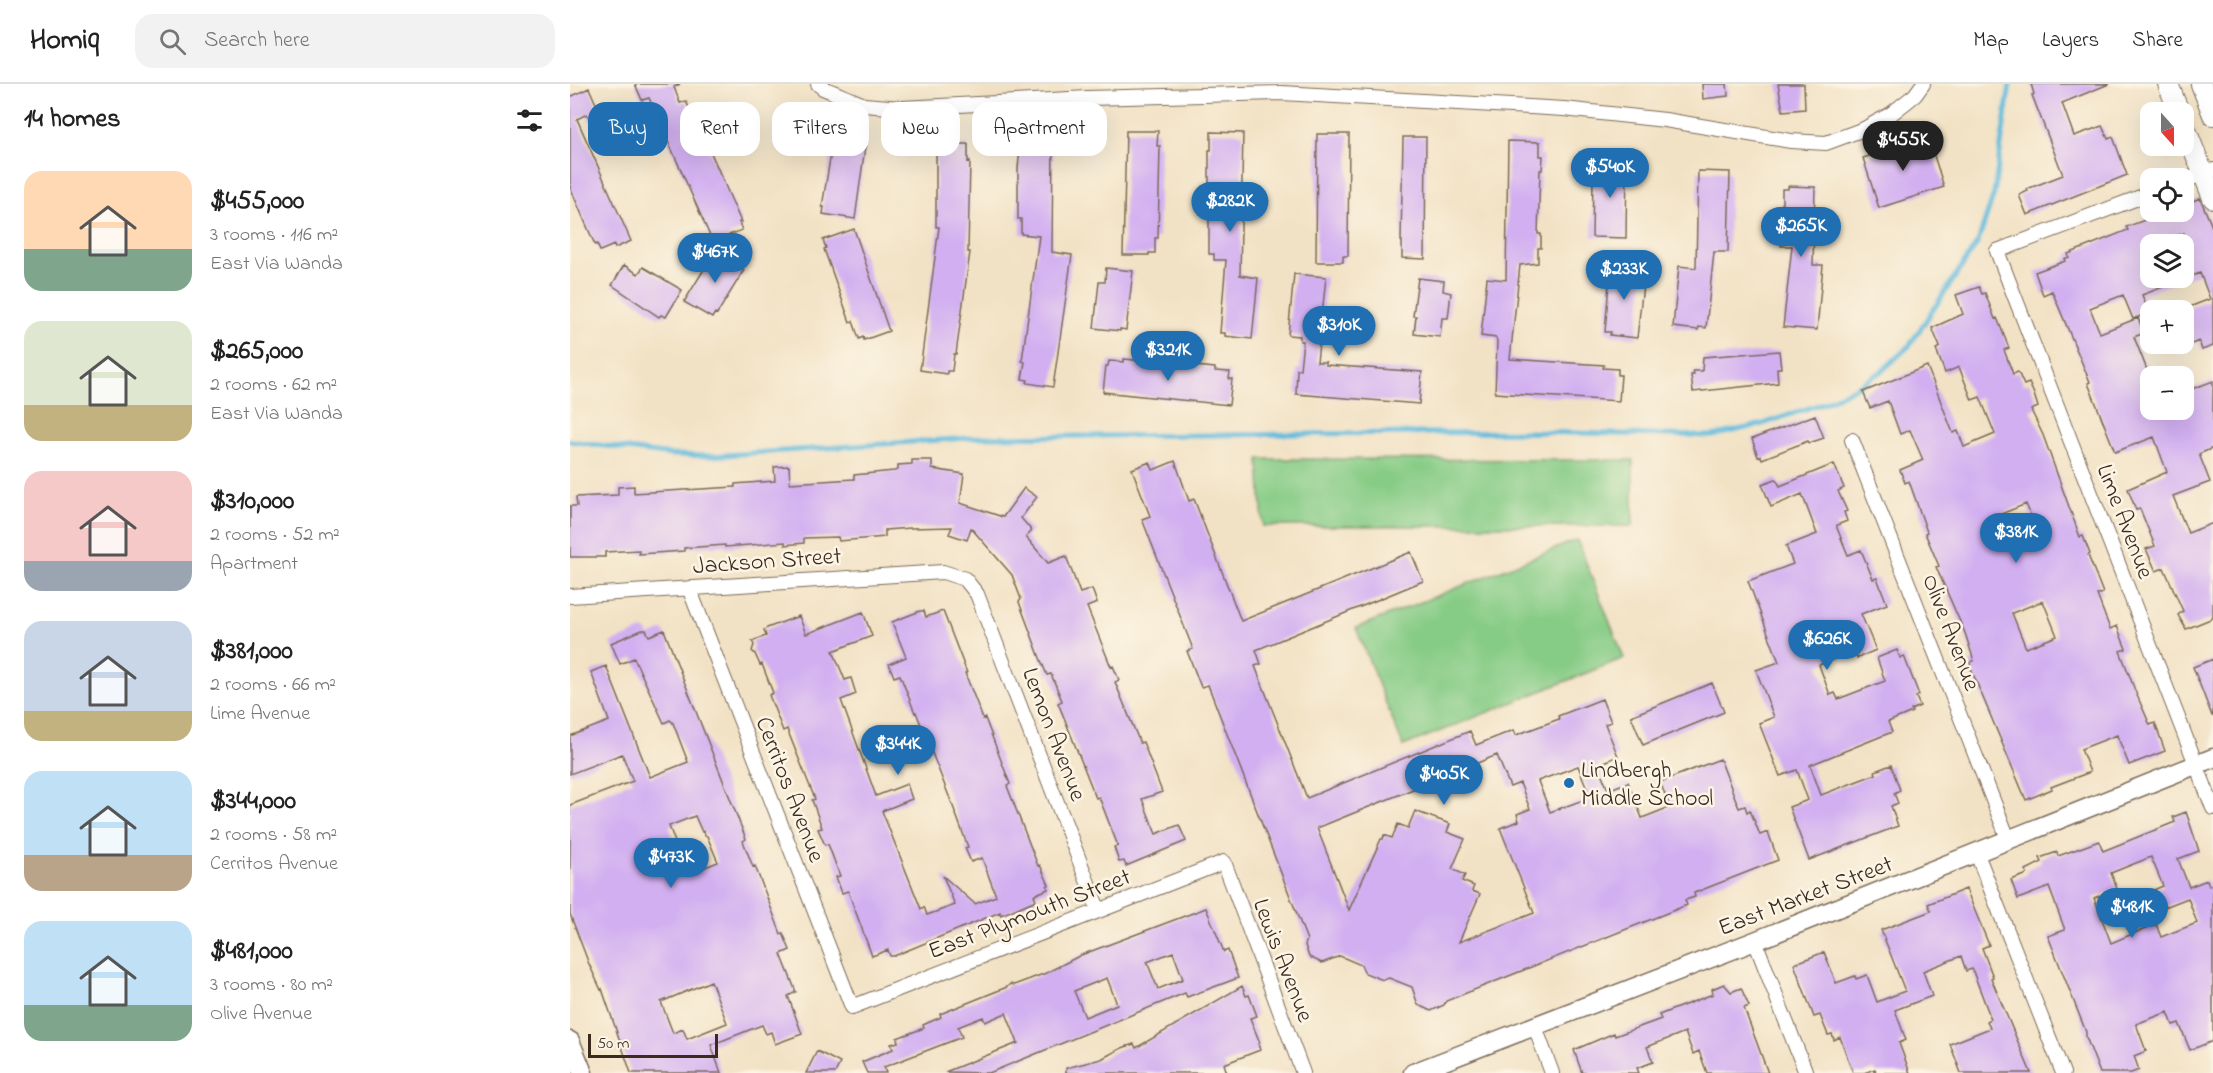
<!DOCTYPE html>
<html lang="en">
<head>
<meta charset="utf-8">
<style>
  :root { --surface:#fff; --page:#f2f2f2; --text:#222; --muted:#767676; --line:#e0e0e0; --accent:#1f6fb2 }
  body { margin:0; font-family:"Indie Flower",sans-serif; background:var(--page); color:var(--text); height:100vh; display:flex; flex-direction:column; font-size:22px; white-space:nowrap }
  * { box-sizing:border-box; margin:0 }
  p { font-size:20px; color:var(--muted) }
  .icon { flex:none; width:33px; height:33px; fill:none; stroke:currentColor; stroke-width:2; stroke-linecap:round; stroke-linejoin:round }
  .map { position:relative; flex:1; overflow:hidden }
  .sheet { display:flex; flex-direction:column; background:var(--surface); width:570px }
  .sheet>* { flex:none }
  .hud { position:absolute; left:18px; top:18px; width:570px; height:54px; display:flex; gap:12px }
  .needle { width:39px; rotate:159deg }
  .tools { position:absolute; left:1570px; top:18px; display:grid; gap:12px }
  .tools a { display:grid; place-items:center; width:54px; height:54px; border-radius:12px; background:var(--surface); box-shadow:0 6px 24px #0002; font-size:30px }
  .scale { position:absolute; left:18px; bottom:15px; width:130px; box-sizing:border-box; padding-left:6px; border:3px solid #3b2a1e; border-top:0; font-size:16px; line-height:21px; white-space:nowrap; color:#3b2a1e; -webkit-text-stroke:4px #fcf5e5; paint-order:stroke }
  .price { position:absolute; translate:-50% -51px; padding:0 14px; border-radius:21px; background:var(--accent); color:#fff; font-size:20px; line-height:39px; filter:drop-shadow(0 2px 3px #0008) }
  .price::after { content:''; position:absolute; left:50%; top:36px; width:18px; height:14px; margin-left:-9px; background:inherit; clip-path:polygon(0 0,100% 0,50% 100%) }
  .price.on { background:#222; color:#fff }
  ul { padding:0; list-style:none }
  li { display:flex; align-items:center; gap:18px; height:150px; padding:0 24px }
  li span { display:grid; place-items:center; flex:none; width:168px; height:120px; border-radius:18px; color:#555 }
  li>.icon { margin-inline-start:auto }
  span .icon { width:72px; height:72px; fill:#fffc; stroke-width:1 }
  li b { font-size:26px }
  h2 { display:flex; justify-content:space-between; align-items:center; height:72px; padding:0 24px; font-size:26px }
  .pill { padding:0 21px; border-radius:18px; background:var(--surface); box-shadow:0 6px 24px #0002; font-size:21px; line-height:54px }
  .pill.on { background:var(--accent); color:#fff }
  header { display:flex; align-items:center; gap:36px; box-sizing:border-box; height:84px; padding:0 30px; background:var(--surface); border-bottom:2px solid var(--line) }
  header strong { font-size:28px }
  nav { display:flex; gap:33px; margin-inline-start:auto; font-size:21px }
  .search { width:420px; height:54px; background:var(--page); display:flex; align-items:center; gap:15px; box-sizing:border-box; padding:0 21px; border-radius:18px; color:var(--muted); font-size:22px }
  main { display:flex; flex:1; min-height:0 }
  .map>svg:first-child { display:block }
  .green { fill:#87cc86; stroke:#617b52; stroke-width:1.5 }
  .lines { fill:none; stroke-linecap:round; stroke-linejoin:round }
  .stream { stroke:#5db9db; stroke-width:5 }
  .building { fill:#d2aff1; fill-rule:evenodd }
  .minor-casing { stroke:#7b6a58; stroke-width:16 }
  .tertiary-casing { stroke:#7b6a58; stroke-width:21 }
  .secondary-casing { stroke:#7b6a58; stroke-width:22 }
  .minor { stroke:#fff; stroke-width:14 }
  .tertiary { stroke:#fff; stroke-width:18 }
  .secondary { stroke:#fff; stroke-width:20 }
  .poi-dot { fill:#1f6fb2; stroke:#fcf5e5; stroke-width:2 }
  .labels { text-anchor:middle; stroke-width:5; stroke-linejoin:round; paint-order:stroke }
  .street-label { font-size:24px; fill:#3b2a1e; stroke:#fcf5e5 }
  .poi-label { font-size:24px; fill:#3b2a1e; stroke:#fcf5e5; text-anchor:start }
</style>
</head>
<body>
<header>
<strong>Homiq</strong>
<div class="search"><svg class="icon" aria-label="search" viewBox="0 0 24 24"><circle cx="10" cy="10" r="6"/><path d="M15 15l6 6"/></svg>Search here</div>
<nav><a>Map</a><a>Layers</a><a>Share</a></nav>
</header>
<main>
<section class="sheet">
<h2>14 homes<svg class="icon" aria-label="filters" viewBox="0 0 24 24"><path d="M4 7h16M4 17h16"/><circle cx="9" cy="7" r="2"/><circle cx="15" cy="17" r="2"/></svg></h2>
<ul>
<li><span style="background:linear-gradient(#ffd9b3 65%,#7fa58c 0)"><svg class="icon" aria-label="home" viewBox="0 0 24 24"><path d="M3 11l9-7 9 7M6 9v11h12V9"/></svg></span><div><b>$455,000</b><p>3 rooms · 116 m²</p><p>East Via Wanda</p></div></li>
<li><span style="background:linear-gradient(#dfe7d0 70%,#c2b280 0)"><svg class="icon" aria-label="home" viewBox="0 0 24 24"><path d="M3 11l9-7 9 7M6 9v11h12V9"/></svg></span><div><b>$265,000</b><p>2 rooms · 62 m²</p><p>East Via Wanda</p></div></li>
<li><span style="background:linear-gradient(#f6c9c9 75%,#9aa5b1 0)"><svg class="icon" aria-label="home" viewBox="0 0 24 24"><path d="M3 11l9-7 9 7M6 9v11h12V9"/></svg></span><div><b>$310,000</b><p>2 rooms · 52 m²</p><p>Apartment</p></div></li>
<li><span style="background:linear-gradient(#c9d6e8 75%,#c2b280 0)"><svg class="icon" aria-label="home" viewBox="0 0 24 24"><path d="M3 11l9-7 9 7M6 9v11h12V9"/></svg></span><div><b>$381,000</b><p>2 rooms · 66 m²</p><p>Lime Avenue</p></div></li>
<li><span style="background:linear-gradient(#bfe0f5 70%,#b9a48a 0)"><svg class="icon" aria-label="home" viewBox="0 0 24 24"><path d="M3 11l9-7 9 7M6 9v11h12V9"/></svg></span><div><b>$344,000</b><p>2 rooms · 58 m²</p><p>Cerritos Avenue</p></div></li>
<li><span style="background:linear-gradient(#bfe0f5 70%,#7fa58c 0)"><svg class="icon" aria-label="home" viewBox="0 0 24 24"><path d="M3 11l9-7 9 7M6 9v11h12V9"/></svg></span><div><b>$481,000</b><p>3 rooms · 80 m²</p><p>Olive Avenue</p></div></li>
</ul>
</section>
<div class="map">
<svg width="1643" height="989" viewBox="0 0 1643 989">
  <rect width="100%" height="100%" fill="#fcf5e5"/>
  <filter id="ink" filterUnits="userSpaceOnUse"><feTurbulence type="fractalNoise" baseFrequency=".0167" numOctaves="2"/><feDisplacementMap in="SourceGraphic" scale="12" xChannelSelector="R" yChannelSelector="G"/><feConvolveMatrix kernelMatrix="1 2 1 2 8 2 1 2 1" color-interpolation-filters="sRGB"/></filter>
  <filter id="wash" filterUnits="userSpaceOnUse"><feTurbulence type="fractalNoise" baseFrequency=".008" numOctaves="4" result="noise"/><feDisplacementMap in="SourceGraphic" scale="24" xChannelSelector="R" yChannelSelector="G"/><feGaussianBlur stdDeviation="1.35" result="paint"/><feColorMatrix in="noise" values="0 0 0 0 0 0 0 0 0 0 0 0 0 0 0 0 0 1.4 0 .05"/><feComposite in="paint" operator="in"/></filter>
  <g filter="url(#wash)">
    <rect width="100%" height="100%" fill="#f2e2c5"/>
    <path class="green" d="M689,375L1063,376V442H693Z
      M1007,456L1054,574L833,662L786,544Z"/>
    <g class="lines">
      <path class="stream" d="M0,357L101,371L141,372L413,353L958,348L1142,352L1193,340L1256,318L1288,302L1312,287L1339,262L1408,158L1424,110L1440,0"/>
    </g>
    <g id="blocks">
      <path class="building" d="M65,0H110L104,3L110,19L116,17L123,33L125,32L171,138H169L172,146L159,151L160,154L144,161L79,14L72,16Z
        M1132,0H1157L1158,12L1133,15Z
        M1208,0H1234L1235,25L1213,27Z
        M1461,0H1539L1492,19L1504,52L1532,42L1538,55L1543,53L1557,91L1457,131L1449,111L1458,107L1457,105L1493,91L1462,11L1464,10Z
        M19,4L35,40L24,45L17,30L7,35L61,157L45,164L44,161L30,167L27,160L25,161L0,103V13Z
        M556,47H588L587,62H590L588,154H585V169H579V171H553Z
        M641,48L673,49L670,191L688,194L682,255L655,252V249H650L656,176H644V170H639V66H641Z
        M747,50H779L778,172H773V178H746Z
        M264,51L296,56L285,135L253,130L254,123H252Z
        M833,53H856L855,175L832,174V157H831Z
        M1358,53L1374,103L1309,124L1293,74Z
        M483,55L482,168L502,171L483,303L457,299L458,296L452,295L455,278L452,277L469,152L451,150V135H448V84L451,56Z
        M938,57L970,58V72H973L972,86H970L968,150H971V164H968V179L950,181L940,275L1034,281L1033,284L1048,285V291H1051L1049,317L925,309L927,257L926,254L911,252L917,194L936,196Z
        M366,60H398V78L400,77L398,168H400L386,270H384L382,287H377V290L350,286L369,143H366Z
        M1031,74L1057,75L1056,154L1022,153L1023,95H1025V77H1031Z
        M1128,87L1160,88L1158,168H1144L1136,244L1129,243L1128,246L1103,243L1109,182L1126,184Z
        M1218,102L1245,103L1243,181H1253L1247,246L1213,243L1222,162H1211L1210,123H1212V105H1218Z
        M1630,114L1643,145V262L1632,266L1629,257L1614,263V225L1640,215L1630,189L1572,211L1579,229L1563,235L1553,211L1520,224L1530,249L1568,234L1574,249L1564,253L1581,296V326H1614V308L1643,297V364L1629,370L1640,398L1603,412L1618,449L1643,439V534L1616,545L1608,531L1613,527L1594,484L1586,487L1576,465L1585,462L1570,425L1566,426L1558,405L1597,388L1584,353L1545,368L1518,299L1520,298L1482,207L1473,211L1465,188L1495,177L1494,175L1499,173L1498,170L1558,146L1556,143L1596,128H1614V121ZM1614,149V194H1581V160Z
        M284,145L319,247L294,256L293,253L289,255L283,237L280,238L254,165L256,164L253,156Z
        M147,164L174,180L171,184L174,186L147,230L145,229L142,234L114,218Z
        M1041,175L1055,177V190L1074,192L1067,254L1040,251L1041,248H1035Z
        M54,181L68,190L73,183L112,206L96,233L91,231L89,233L42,201Z
        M536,184L563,187L556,246L550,245V247L524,244L529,198H535Z
        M724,190L756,193L747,278H756V281L852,288L849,320L726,310L727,285H730L733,257H730V252L718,251Z
        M848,194L874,197L873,207L881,209L878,234H872L870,253L844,250L846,232H843Z
        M1409,203L1412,210L1415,209L1425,235L1427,234L1439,264L1434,266L1443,290L1448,288L1454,301L1459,299L1464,310L1468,323L1461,326L1473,351L1510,453L1513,452L1520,470L1518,471L1533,509L1527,511L1540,545L1547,542L1556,565L1550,567L1566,609L1580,641L1585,639L1595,667L1559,681L1547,651L1511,665L1520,688L1481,703L1482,705L1456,716L1401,585L1400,578L1404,577L1395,549L1366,483L1369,482L1355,449L1357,448L1339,397L1335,399L1330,386L1353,376L1340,346L1330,350L1318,317L1300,324L1293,308L1357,282L1383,349L1388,347L1394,363L1425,350L1410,313L1402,316L1389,283L1375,289L1366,265L1370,263L1362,244L1393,230L1386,211ZM1456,420L1467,446L1431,460L1421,434ZM1473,517L1487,552L1456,564L1442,529Z
        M1209,267L1211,284H1207L1208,299L1123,308L1121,291H1124L1123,287H1132L1133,273Z
        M554,275L645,284V287L660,288L659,295H662L659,321L533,308L536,282H538L539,277L554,278Z
        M1245,331L1254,354L1239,359L1238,357L1192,375L1191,372L1188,373L1182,355Z
        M342,376H362V385L394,390L390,419L433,433L454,404L467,413L451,434L462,447L456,453L478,479L496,472L510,509L522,505L527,519L517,523L541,583L543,582L549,596L545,598L570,659L573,658L592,708L572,715L586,750L609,741L616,757L556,782L554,777L549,778L544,763L548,762L529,713L526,714L495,636L488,619L492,617L481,590L477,591L470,574L449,518L451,515L442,491L401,444L397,456L379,450L382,443L341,444L315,446V453L269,457L268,453L234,454V459L215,461V458L155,463V461L114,464V467L69,470V466L35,468V473H0V422H7L6,413L48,411V403L64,402V409L165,403V400L205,397L204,383L219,382L220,399L284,395V391L324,387L328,386V381L342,380Z
        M605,377L619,417L624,415L671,537L841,468L853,497L686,566L691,580L685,582L737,714L900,647L906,661L944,646L946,651L989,635L988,632L1032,615L1041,638L1035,640L1048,672L1028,681L1038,706L1058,698L1072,734L1100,723L1090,698L1150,675L1169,724L1175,722L1177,728L1180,726L1190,751L1198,748L1208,776L1124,809L1125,813L1115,816L1117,821L876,917L874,921L861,927L848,921L842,903L819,894L813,896L795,889L791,881L770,872L752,879L739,873L735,861L737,856L638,601L631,603L617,567L623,565L572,435L580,432L562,385L580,378L583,386ZM927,671L940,703L950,699L960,725L947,730L949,737L930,744L964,829L889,858L910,810L902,807L904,802L892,797L895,791L882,785L895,755L877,748L880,740L845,727L838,744L828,740L822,754L814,751L813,755H811L779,826L747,744ZM1008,682L1018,707L1013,709L1016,715L980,728L968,697Z
        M1264,380L1274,404L1268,407L1277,427L1274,428L1277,437L1267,441V444L1278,471L1291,466L1303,495L1307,494L1317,520L1291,530L1306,566L1287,574L1284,567L1249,581L1260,611L1265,609L1268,615L1315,597L1307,574L1327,566L1330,574L1334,572L1349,611L1346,613L1350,622L1341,626L1342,628L1318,638L1322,648L1240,681L1251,711L1306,690L1305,687L1321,681L1330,706L1324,709L1328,719L1321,722L1328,742L1239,776L1219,723L1238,716L1227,686L1210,692L1189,639L1204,633L1186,586L1209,578L1178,497L1223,480L1216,462L1247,450L1232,410L1201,423L1192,400L1206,395L1210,402Z
        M350,527H354L356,533L373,527L397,589H395L413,635L415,634L440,700L437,702L468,782L470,781L479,801L477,802L478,805L464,811L466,816L431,831L430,828L324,872H320L318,866L302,872L278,807L272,809L266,793L270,792L258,760L255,761L248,745L252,744L242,716L245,715L217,645L213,647L199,611L203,609L192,580L190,581L185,570L182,567L184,561L182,557L196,552L194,546L197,544L229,532L236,550L293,528L302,552L263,567L275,596L281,594L286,610L271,616L306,712L337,700L342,715L312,727L351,825L354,823L357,831L385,821L373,792L405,820L426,812L412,774L401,778L395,764L398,763L384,725L346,628L345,629L330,591L324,593L319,580L336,573L322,538Z
        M72,546H76L79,552L94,546L176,755L173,757L183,783L185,782L211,850L213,849L220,866L211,870L226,908L218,912L232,950L205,960L201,948L196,950L192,941L141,961L151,989H61L32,905L31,906L19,880L0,830V721L63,697L52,670L0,690V652L39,637L21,588L36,582L80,693L118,678L103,639L100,636L94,639L64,574L50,580L41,559ZM125,732L132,748L134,747L135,752H137L148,778L117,790L99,742ZM141,897L157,939L117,955L113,945L103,949L91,918Z
        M1643,575V632H1642L1623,583Z
        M1142,599L1154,628L1073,661L1061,632Z
        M1616,728L1629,767L1608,775L1619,803L1637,796L1639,802L1643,800V957L1620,966L1609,939L1603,941L1598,928L1566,940L1576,967L1564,972L1569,986L1561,989H1530L1516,953V948L1478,852L1495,846L1479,803L1448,815L1441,796L1455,791L1457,789L1456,786L1472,778L1470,774L1487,768L1488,772L1529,757L1533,767L1605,738L1603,733ZM1581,773L1593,802L1562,815L1569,833L1618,814L1627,839L1591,853L1586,840L1541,859L1524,814L1547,805L1541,789Z
        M1396,805L1419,861L1412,864L1423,893L1421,894L1461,989H1391L1380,960L1420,944L1417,937L1421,935L1402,885L1396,887L1391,872L1353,887L1362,912L1325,926L1336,956L1329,959L1340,989H1306L1305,985L1294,989H1283L1270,953L1264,956L1262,950L1258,951L1250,931L1244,933L1224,880L1254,868L1266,899L1285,892L1286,895L1297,891L1307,918L1335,907L1311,846L1361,827L1358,820Z
        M636,824L654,868L658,866L668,894L617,913L615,909L419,989L375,988L448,959L436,929L415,938L413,933L388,943L392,953L314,983L316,989H297L292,978L323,965L321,960L328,958L327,954L354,944L353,941L371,933L370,930L437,903L440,900L444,901L476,889L511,871ZM603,868L613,895L588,905L577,878ZM537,894L547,920L515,933L504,907Z
        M1154,900L1161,908L1171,904L1179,922L1174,924L1198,989H1137L1129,967L1123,970L1115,948L1077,963L1083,978L1067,984L1069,989H1012L1004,966L1044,949L1045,952L1091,935L1089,931L1143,910L1142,905Z
        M672,902L676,912L679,911L687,932L680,934L690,959L688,960L690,966L654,980L657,989H496V984L531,975L552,964L564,960L566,964Z
        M247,967L270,979L265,989H236Z"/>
    </g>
  </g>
  <g filter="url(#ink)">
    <use href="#blocks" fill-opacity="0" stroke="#7b6a58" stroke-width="1.5"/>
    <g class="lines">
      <defs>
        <path id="minor" d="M248,0L253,4L294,21L332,24L518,14L712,9L994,25L1095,36L1221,57L1256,59L1294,45L1321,30L1345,11L1353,0
          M1614,97L1643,86
          M1581,109L1427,167L1643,724
          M1282,356L1439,757
          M119,504L282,923L654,778L733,989
          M0,512L373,488L395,495L407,510L528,825
          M1407,770L1493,989
          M1185,857L1236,989
          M965,943L982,989"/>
        <path id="tertiary" d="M0,957L13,989
          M843,989L1185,857L1643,674"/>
        <path id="secondary" d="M1598,0L1609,28
          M1631,0L1643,31
          M1614,41L1643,114"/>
      </defs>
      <use href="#minor" class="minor-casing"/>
      <use href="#tertiary" class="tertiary-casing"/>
      <use href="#secondary" class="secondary-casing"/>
      <use href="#minor" class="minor"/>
      <use href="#tertiary" class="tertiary"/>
      <use href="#secondary" class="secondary"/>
    </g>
  </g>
  <circle class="poi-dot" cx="999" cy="699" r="6"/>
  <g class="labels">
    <g class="street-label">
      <text transform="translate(1556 437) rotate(69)" y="8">Lime Avenue</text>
      <text transform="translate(197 476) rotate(-4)" y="8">Jackson Street</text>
      <text transform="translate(1382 548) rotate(69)" y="8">Olive Avenue</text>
      <text transform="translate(485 650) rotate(69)" y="8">Lemon Avenue</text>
      <text transform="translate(221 705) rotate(69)" y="8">Cerritos Avenue</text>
      <text transform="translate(1235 811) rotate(-21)" y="8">East Market Street</text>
      <text transform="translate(459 829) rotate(-21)" y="8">East Plymouth Street</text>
      <text transform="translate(714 876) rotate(69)" y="8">Lewis Avenue</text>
    </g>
    <g class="poi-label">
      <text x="1011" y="693">Lindbergh<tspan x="1011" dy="28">Middle School</tspan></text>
    </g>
  </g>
</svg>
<div class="tools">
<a><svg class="needle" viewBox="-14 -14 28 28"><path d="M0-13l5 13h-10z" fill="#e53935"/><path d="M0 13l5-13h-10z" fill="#767676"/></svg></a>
<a><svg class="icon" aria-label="locate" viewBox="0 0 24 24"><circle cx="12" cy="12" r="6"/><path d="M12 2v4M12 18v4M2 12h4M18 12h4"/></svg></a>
<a><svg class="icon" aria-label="layers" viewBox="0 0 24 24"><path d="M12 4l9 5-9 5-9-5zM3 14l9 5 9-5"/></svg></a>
<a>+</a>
<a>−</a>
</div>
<div class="scale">50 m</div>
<b class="price on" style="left:1333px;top:88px">$455K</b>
<b class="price" style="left:1040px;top:115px">$540K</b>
<b class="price" style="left:660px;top:149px">$282K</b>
<b class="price" style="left:1231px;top:174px">$265K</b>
<b class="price" style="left:145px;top:200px">$467K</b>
<b class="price" style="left:1054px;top:217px">$233K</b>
<b class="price" style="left:769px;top:273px">$310K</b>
<b class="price" style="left:598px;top:298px">$321K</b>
<b class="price" style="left:1446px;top:480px">$381K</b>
<b class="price" style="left:1257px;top:587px">$626K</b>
<b class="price" style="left:328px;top:692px">$344K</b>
<b class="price" style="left:874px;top:722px">$405K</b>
<b class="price" style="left:101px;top:805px">$473K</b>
<b class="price" style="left:1562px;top:855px">$481K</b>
<div class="hud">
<a class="pill on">Buy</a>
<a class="pill">Rent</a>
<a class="pill">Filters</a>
<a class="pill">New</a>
<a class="pill">Apartment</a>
</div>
</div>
</main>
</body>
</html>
